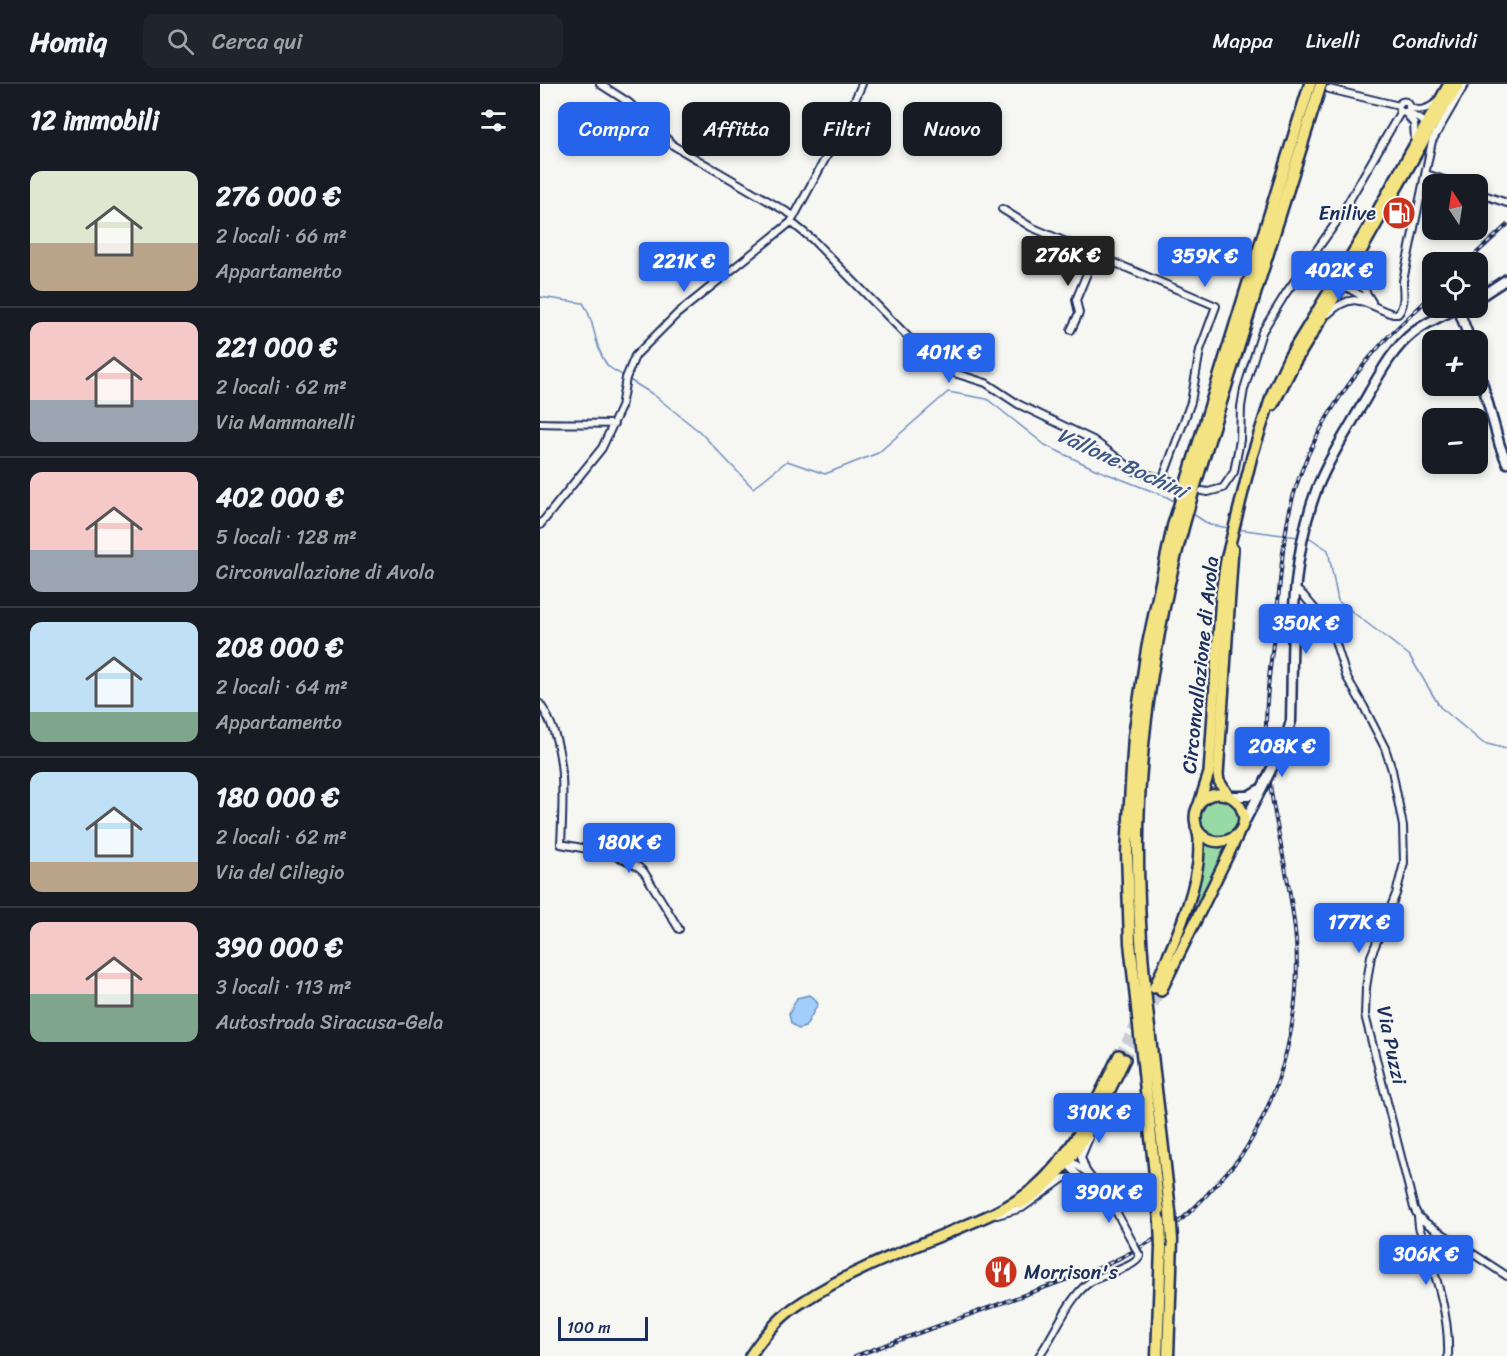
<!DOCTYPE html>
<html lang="it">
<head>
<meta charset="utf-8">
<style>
  :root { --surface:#171b24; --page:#20242c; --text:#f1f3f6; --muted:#9ea1a6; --line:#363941; --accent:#2563eb }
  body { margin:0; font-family:Sriracha,sans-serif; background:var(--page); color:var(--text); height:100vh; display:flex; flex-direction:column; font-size:22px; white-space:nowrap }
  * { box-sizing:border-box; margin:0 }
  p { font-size:20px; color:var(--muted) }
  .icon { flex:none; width:33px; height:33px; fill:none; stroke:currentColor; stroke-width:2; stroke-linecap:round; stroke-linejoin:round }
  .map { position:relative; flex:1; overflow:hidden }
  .panel { display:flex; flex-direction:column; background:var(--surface); width:540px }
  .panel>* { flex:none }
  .top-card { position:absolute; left:18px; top:18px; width:570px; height:54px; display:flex; gap:12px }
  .needle { width:39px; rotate:348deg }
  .controls { position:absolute; left:882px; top:90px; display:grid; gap:12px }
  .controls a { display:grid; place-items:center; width:66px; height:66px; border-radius:12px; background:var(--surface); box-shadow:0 3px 9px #0003; font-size:30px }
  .scale { position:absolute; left:18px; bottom:15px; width:90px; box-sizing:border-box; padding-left:6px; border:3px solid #1b2f5e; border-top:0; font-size:16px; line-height:21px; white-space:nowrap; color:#1b2f5e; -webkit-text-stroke:4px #f6f6f2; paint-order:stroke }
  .price { position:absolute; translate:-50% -51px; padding:0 14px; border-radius:6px; background:var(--accent); color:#fff; font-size:20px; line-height:39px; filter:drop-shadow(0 2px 3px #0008) }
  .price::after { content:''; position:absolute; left:50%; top:36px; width:18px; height:14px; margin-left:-9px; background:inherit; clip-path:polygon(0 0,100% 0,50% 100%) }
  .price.current { background:#222; color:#fff }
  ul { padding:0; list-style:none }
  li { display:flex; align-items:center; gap:18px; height:150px; padding:0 30px }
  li+li { border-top:2px solid var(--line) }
  li span { display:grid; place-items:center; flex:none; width:168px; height:120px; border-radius:12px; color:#555 }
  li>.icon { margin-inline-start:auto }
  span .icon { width:72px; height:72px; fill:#fffc; stroke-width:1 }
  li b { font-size:26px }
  h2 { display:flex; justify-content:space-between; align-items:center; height:72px; padding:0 30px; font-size:26px }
  .tag { padding:0 21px; border-radius:12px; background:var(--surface); box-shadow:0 3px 9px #0003; font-size:21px; line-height:54px }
  .tag.current { background:var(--accent); color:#fff }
  header { display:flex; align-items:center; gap:36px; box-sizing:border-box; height:84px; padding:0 30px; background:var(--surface); border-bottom:2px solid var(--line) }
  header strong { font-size:28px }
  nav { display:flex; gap:33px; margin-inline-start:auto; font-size:21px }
  .search { width:420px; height:54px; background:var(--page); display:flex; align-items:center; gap:15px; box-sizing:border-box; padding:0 21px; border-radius:12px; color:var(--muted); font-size:22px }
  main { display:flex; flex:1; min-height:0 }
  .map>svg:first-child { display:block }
  .green { fill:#98daa5; stroke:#5a8482; stroke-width:1.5 }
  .water { fill:#a2cefc; stroke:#6c8ebd; stroke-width:1.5 }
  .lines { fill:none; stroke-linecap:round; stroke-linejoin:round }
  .stream { stroke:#6c8ebd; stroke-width:1.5 }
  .primary-tunnel { stroke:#caced4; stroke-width:9; stroke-dasharray:9 4.5; stroke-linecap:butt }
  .street-casing { stroke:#1b2f5e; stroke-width:10 }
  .secondary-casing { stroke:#1b2f5e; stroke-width:13 }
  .primary-casing { stroke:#1b2f5e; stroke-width:14 }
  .highway-casing { stroke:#1b2f5e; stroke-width:15 }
  .street { stroke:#f6f6f2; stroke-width:6 }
  .secondary { stroke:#f6f6f2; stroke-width:8 }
  .primary { stroke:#f4e382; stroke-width:9 }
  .highway { stroke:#f4e382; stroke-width:10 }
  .rail-casing { stroke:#1b2f5e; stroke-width:4 }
  .rail { stroke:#f6f6f2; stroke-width:1.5; stroke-dasharray:4.5; stroke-linecap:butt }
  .street-bridge-casing { stroke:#1b2f5e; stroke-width:10; stroke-linecap:butt }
  .secondary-bridge-casing { stroke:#1b2f5e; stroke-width:13; stroke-linecap:butt }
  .highway-bridge-casing { stroke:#1b2f5e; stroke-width:15; stroke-linecap:butt }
  .street-bridge { stroke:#f6f6f2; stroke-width:6 }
  .secondary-bridge { stroke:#f6f6f2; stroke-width:8 }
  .highway-bridge { stroke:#f4e382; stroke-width:10 }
  .labels { text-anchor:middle; stroke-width:4.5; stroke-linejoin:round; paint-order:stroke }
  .poi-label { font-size:20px; fill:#1b2f5e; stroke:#f6f6f2; text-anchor:end }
  .street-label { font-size:20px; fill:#1b2f5e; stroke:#f6f6f2 }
  .water-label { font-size:21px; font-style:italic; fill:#3d5786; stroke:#f6f6f2 }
</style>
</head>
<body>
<header>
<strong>Homiq</strong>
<div class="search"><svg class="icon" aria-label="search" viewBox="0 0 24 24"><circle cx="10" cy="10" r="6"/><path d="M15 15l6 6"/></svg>Cerca qui</div>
<nav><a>Mappa</a><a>Livelli</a><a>Condividi</a></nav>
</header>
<main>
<section class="panel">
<h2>12 immobili<svg class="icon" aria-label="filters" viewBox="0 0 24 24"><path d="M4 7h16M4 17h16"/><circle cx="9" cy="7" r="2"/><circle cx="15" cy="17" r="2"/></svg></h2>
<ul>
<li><span style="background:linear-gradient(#dfe7d0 60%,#b9a48a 0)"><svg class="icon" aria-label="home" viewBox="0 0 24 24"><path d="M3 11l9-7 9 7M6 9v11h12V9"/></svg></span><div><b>276 000 €</b><p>2 locali · 66 m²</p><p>Appartamento</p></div></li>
<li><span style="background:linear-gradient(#f6c9c9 65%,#9aa5b1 0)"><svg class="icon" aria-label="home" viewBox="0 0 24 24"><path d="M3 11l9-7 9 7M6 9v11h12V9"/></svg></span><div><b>221 000 €</b><p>2 locali · 62 m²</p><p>Via Mammanelli</p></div></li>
<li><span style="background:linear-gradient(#f6c9c9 65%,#9aa5b1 0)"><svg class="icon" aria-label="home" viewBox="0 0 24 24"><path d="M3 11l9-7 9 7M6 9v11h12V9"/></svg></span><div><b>402 000 €</b><p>5 locali · 128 m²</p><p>Circonvallazione di Avola</p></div></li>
<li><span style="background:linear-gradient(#bfe0f5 75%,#7fa58c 0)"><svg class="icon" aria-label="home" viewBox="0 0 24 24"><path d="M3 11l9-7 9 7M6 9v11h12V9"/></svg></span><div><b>208 000 €</b><p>2 locali · 64 m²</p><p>Appartamento</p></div></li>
<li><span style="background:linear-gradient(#bfe0f5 75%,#b9a48a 0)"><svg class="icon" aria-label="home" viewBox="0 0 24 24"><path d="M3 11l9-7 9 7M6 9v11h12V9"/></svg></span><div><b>180 000 €</b><p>2 locali · 62 m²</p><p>Via del Ciliegio</p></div></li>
<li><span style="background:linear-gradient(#f6c9c9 60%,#7fa58c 0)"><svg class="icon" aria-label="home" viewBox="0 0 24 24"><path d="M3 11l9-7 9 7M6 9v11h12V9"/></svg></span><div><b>390 000 €</b><p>3 locali · 113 m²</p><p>Autostrada Siracusa-Gela</p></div></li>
</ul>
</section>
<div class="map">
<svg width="967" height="1272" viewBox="0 0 967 1272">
  <rect width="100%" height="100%" fill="#f6f6f2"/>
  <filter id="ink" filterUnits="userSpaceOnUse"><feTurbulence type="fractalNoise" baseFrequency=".0167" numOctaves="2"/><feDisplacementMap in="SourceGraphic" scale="12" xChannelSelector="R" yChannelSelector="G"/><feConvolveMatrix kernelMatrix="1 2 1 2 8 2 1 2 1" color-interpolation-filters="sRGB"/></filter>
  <g filter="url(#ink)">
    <path class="green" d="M659 734a20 20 0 1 1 40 0a20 20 0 1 1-40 0Z
      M662,757L671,761L688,760L658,817L656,815L662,771Z"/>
    <path class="water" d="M269,911L274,914L278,920L265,943L258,945L251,939L249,930L257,914Z"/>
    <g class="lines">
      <path class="stream" d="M0,213L43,219C56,237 53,263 68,282C72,286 79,289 84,292
        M88,295L114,311L160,348L213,404L247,377L285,390L338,369L408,308L447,315L505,361L555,385L627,413L637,419
        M653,430L670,441L690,444
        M697,445L758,453
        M766,454H770L788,466L798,517L869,571L900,623L943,659L967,665"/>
      <path class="primary-tunnel" d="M607,933L621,907
        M579,971L599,933
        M585,975L601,945"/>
      <defs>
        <path id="street" d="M60,0L88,18L106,34L134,62L254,132
          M789,5L859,22
          M858.5 23a5.5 5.5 0 1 1 11 0a5.5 5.5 0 1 1-11 0Z
          M869,23C879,29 888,25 897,18
          M865,28L874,40L875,57
          M867,28L889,41
          M886,90L916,100
          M938,109L967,119
          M462,125L491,143L676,222L660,266L651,318L623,394
          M251,138L272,155L373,258L398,281L408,287L446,299L478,320L553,356L595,387L638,399
          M819,175V197L832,218
          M798,203H806L827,215
          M788,230C816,204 825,221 853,230H858C866,220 863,209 863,197L892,57L925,0
          M531,246L539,229L536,216L555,170
          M0,339C25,340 49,339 74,340
          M662,407L668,408L683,404L694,388L700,356L701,323L704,305L722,248L746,209L798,136L861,27
          M0,441L62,364L81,323L86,294L95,272L137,230L251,138L305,38L322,0
          M755,505L763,511L791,544L806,592L824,623L845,664L852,686L863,742L864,779L856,810L831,872L826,904L825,931L874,1124L878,1132L886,1139L967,1192
          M0,620C28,660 23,714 21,760C45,765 88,770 104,788L139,845
          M549,1054L541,1073L546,1087L558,1103
          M528,1075L529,1082L540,1093
          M525,1078H532L545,1087
          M457,1131L482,1124L524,1094H540L560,1106L570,1116L594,1161
          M878,1133L879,1143C893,1185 910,1227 908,1272
          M499,1272C515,1250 529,1212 550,1198C562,1190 595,1184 600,1172L598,1169"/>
        <path id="secondary" d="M938,214L967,195
          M918,224L930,256
          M938,284L960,362L967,379
          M738,672L746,654L751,637C753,559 749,480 776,407C787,378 804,352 819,326C835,300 849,267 874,248C887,238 903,231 918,224
          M690,712H708L722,704
          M703,741L722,704"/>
        <path id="primary" d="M733,321L755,278L801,203L892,42L919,0
          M688,711L679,697L678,691L693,465
          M659,720L669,689L681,510L686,476L712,372L733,307L749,273L826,147L909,0
          M614,904C632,863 651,824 658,779C659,771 659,763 659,755C658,744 652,735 657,724C665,705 693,706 701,724C715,752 672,773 656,743
          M621,907L698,751
          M480,1120C534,1090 559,1028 585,975
          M210,1272C224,1251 242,1230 264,1217C308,1188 364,1167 412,1147C441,1135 469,1124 493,1105C535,1069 555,1019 579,971"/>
        <path id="highway" d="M630,1128C618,1008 598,890 598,770C597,679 610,587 629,499C646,424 671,350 694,277C723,184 752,92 781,0
          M620,1137L590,859L587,768L594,652L607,565L633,442L770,0
          M617,1272L621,1163
          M628,1272L632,1156"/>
      </defs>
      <use href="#street" class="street-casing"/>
      <use href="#secondary" class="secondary-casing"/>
      <use href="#primary" class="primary-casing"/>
      <use href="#highway" class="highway-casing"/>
      <use href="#street" class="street"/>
      <use href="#secondary" class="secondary"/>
      <use href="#primary" class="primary"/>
      <use href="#highway" class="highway"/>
      <defs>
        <path id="rail" d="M927,178L967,141
          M315,1272L564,1182C583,1172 604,1163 622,1150C644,1136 662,1117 679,1097C688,1087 699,1076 707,1063C744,1002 761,929 756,857C751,789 728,723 726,655C725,613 732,570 737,528C741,490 743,450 753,413C769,355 804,301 844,257C859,241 877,226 892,211"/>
      </defs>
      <use href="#rail" class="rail-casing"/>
      <use href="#rail" class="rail"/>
      <defs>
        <path id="street-bridge" d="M594,1161L598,1169"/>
        <path id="secondary-bridge" d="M722,704L738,672"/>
        <path id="highway-bridge" d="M630,1128L632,1156
          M620,1137L621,1163"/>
      </defs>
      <use href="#street-bridge" class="street-bridge-casing"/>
      <use href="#secondary-bridge" class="secondary-bridge-casing"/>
      <use href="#highway-bridge" class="highway-bridge-casing"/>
      <use href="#street-bridge" class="street-bridge"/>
      <use href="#secondary-bridge" class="secondary-bridge"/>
      <use href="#highway-bridge" class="highway-bridge"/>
    </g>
  </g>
  <defs>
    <symbol id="fuel-disc" viewBox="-11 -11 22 22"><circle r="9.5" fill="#c8321e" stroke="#f6f6f2"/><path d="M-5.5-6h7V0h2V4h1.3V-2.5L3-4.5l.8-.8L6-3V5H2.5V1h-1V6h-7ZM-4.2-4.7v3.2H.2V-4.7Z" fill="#fff"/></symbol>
    <symbol id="restaurant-disc" viewBox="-11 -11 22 22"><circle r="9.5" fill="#c8321e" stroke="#f6f6f2"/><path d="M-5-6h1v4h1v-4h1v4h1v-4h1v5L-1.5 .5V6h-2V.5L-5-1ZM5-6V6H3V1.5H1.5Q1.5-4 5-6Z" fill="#fff"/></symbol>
  </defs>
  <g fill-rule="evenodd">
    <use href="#fuel-disc" x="840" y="110" width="38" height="38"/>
    <use href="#restaurant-disc" x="442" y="1169" width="38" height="38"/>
  </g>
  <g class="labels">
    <g class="poi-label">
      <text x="836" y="136">Enilive</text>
      <text x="484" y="1195" text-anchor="start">Morrison's</text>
    </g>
    <g class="street-label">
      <text transform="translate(660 581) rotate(-84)" y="7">Circonvallazione di Avola</text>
      <text transform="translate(852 961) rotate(78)" y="7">Via Puzzi</text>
    </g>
    <g class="water-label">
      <text transform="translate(582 379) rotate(25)" y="7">Vallone Bochini</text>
    </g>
  </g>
</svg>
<div class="controls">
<a><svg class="needle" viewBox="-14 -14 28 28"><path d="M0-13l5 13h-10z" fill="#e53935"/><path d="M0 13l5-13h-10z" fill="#9ea1a6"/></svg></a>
<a><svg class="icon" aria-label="locate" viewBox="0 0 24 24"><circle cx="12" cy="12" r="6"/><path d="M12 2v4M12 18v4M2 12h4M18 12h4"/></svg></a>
<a>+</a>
<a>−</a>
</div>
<div class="scale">100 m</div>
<b class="price current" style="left:528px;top:203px">276K €</b>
<b class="price" style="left:665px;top:204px">359K €</b>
<b class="price" style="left:144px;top:209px">221K €</b>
<b class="price" style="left:799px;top:218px">402K €</b>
<b class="price" style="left:409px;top:300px">401K €</b>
<b class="price" style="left:766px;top:571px">350K €</b>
<b class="price" style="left:742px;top:694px">208K €</b>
<b class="price" style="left:89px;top:790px">180K €</b>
<b class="price" style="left:819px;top:870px">177K €</b>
<b class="price" style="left:559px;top:1060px">310K €</b>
<b class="price" style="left:569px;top:1140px">390K €</b>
<b class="price" style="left:886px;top:1202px">306K €</b>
<div class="top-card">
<a class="tag current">Compra</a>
<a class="tag">Affitta</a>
<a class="tag">Filtri</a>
<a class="tag">Nuovo</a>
</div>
</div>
</main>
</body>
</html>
